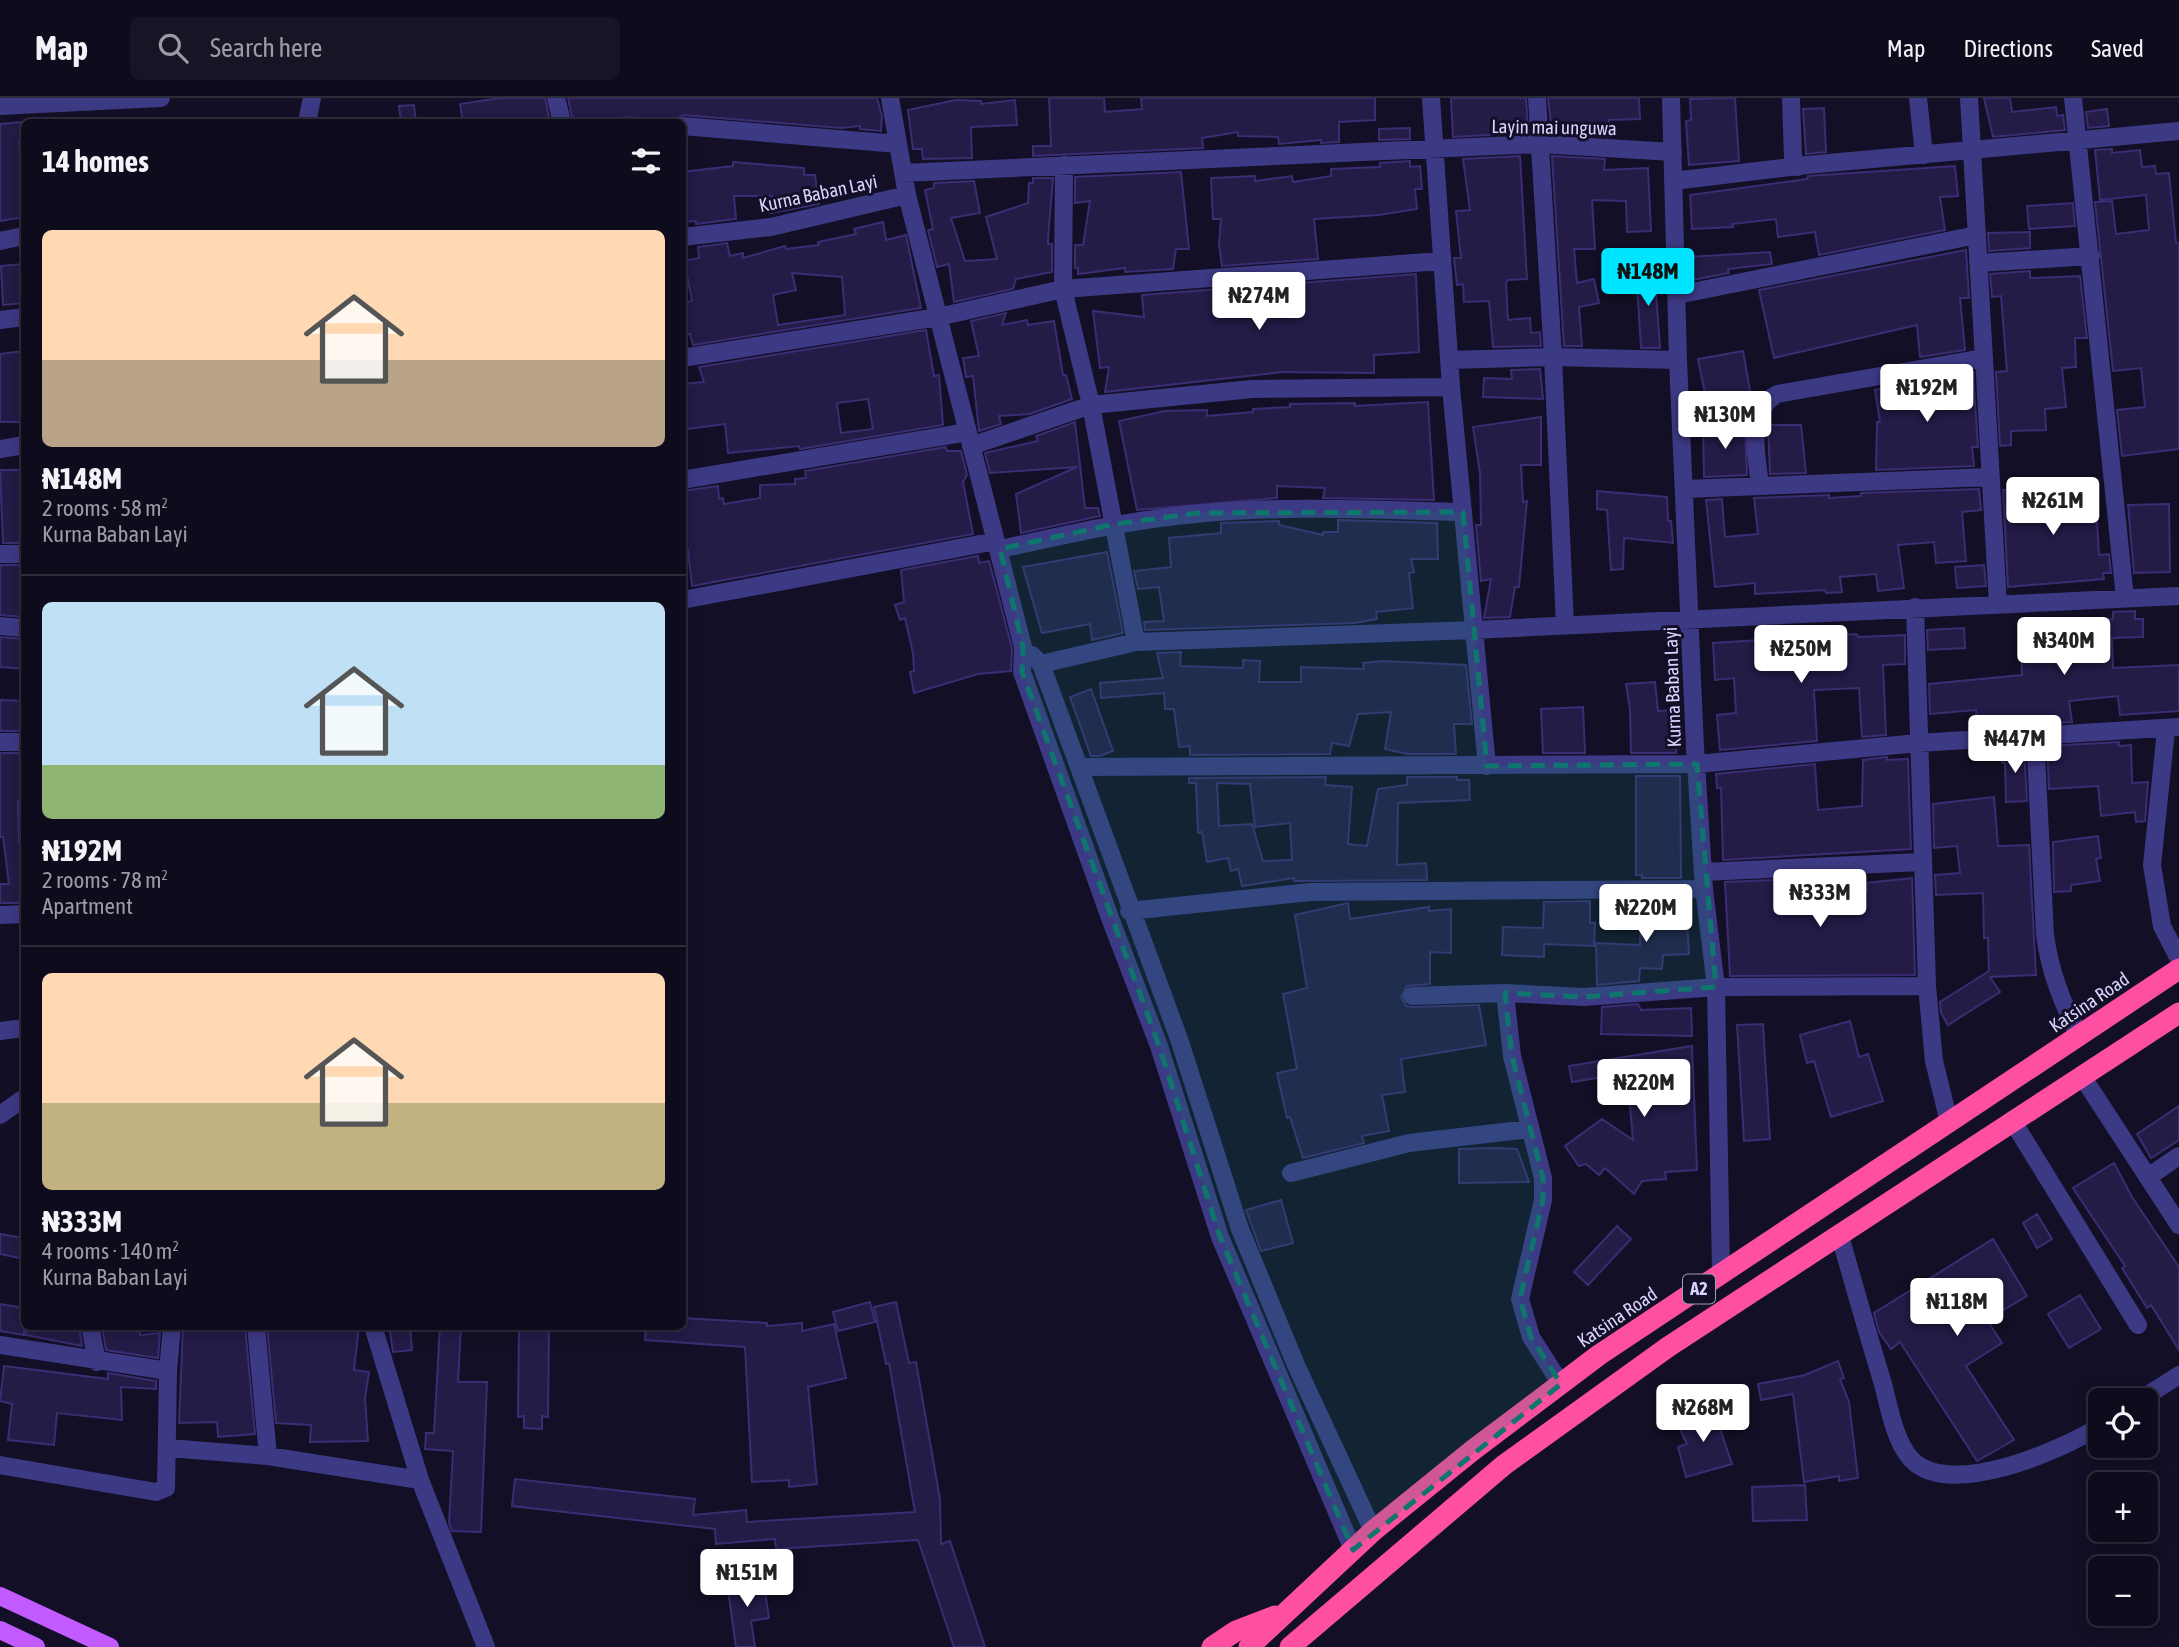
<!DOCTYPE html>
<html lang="en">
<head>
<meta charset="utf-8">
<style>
  :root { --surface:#0e0b1c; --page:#171425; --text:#f1f3f6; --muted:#9b9ba3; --line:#2e2b3b; --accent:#00e5ff }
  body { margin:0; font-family:"Asap Condensed",sans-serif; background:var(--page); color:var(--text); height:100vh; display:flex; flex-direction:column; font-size:26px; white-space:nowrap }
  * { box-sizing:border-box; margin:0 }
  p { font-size:23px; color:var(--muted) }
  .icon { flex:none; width:38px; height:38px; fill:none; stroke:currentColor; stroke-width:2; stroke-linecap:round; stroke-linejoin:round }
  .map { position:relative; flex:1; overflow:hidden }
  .details { position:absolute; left:21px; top:21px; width:665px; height:1211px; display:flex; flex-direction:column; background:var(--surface); border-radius:10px; box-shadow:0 4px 18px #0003,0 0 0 2px var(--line) }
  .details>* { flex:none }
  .tools { position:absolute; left:2088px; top:1290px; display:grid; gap:14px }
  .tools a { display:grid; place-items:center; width:70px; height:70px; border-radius:10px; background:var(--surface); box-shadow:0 4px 18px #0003,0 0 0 2px var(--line); font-size:35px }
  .price { position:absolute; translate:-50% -60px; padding:0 16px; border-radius:7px; background:#fff; color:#222; font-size:23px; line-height:46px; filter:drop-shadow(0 2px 4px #0008) }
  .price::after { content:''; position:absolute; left:50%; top:42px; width:21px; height:16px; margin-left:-10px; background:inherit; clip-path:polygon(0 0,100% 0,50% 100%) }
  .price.on { background:var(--accent); color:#111 }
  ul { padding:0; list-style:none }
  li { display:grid; align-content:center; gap:14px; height:371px; padding:0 21px }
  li+li { border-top:2px solid var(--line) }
  li span { display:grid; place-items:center; height:217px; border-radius:10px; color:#555 }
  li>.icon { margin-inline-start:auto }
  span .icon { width:126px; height:126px; fill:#fffc; stroke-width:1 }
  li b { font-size:30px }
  h2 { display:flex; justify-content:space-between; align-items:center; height:84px; padding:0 21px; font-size:30px }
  header { display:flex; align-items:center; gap:42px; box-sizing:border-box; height:98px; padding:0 35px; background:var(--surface); border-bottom:2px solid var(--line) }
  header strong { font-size:33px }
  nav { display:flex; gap:38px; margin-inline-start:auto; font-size:24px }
  .search { width:490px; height:63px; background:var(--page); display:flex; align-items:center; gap:18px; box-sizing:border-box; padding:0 24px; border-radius:10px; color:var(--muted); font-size:26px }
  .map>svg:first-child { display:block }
  .building { fill:#241b47; stroke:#3b2d73; stroke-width:2; fill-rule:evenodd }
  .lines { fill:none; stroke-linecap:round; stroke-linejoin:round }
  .minor { stroke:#3d3a85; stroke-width:18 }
  .major { stroke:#c25bff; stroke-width:18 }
  .highway { stroke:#ff4fa3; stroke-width:21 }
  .marked { fill:#0f766e; fill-opacity:0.2; stroke:#0f766e; stroke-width:5; stroke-dasharray:14 9; stroke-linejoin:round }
  .labels { text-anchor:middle; stroke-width:6; stroke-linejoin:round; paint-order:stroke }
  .shield { fill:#130f26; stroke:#9e99be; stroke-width:2 }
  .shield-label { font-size:18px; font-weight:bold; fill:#d9d4ff }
  .street-label { font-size:19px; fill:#d9d4ff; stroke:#130f26 }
</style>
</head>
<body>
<header>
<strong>Map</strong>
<div class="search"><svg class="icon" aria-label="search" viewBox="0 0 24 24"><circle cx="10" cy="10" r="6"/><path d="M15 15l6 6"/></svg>Search here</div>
<nav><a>Map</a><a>Directions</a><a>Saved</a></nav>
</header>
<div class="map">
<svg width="2179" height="1549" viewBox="0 0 2179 1549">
  <rect width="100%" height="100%" fill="#130f26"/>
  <path class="building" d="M501,0H545L550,24H463L460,6Z
    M568,0H877L882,18L881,33L860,31V28L841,30L683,17L671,24H632V19L573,24Z
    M1049,0H1104L1105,14L1142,11L1141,0H1375V22L1339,24V44L1321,45V42L1279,46L1278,39L1238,38V34L1202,40L1203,50L1033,58V48H1051Z
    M1451,0H1526L1528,32H1521V35L1453,39Z
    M1548,0H1639L1640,21L1609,22V39L1552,35Z
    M1735,0L1739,63L1689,67L1686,23L1691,22L1690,1Z
    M1984,0H2010L2012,14L2056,9L2057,18L2063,17L2065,32L1993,39Z
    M956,2L981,3V6L1015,2L1017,27L971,29L972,60L923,61L922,51H913L908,12Z
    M414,7L416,24H401L399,8Z
    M1824,10L1826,54L1806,56L1803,11Z
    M2107,11L2109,28L2088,30L2086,14Z
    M21,24L23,44H19L24,77V119L0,123V26Z
    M1410,30V41L1379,42V31Z
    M2112,51V55L2140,52L2142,69L2155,68L2156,76L2169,75L2176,145H2179V351L2122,358L2117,312L2145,309L2141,270L2113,273L2095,104L2112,103L2116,136L2149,132L2146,97L2100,102L2095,52Z
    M1520,58L1527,181L1508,182L1506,185L1508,222L1530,220L1531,235L1540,234L1541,248L1493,249L1489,203L1464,204L1463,186L1457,187L1454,160H1461L1456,113L1470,112L1463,61Z
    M1552,58L1605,61L1604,72L1648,70L1651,133L1627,134L1626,103L1592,102L1595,151H1574L1577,185L1594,181L1599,205L1579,209L1582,248H1564Z
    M1410,63V69L1420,68L1422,91H1415L1417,111L1379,117L1314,121L1318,161L1222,168L1219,146L1221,121H1213L1211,80L1255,78V83L1292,78L1293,84L1331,78V71L1380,69V65Z
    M733,64L804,70V77H815L819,106L771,115L772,98H734L736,121L696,126V123L682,124V74L733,68Z
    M1955,68L1958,98L1940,99L1945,132L1819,157L1815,134L1778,139L1776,121L1732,126L1733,129L1692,131L1690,97L1807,81L1808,78Z
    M1181,74L1189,151H1176L1173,171L1125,174V170L1078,176V170H1075V147H1083L1090,103L1075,105V79Z
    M1033,80H1053L1048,140V146H1052V174L1016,181L1013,191L954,204L949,166L937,169L928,132L933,131L925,92L934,90V85L974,83L980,115L951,120L965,163L997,161L986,119L1028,105L1029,85H1033Z
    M2073,105L2075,128L2029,131L2027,108Z
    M883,124L886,142L906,137L921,210L693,247L690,236L682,237V208L692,202L684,163L699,160L698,149L727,145L730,158L743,155V160L785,148L786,151L819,147L818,144L856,136L854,131ZM792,175L842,179L845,217L778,227L773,197L796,192Z
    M2030,134V150L1989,153L1988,135Z
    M1966,152L1969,200H1960L1965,252L1920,259L1917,227L1774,260L1759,192Z
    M1770,154L1772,166L1728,171L1729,175L1692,182L1688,159Z
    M23,166L24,205L3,207L1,168Z
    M1654,167L1660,250H1641L1636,171Z
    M2030,173V180L2080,178L2087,240H2075L2076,269L2062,270L2066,309L2045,311L2046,332L2011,333V347L2000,348L1996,274L2007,273L2001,198L1992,199L1990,176Z
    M1416,176L1419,254L1374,257V275L1283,274L1105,294L1109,269L1100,270L1093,213L1144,219L1142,197Z
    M1006,215L1002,227L1027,222L1028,227L1054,223L1063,277H1066L1072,301L1030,316L999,318L1001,326L979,333L973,278L966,279L963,260L979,258L971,223Z
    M926,232L934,278L939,277L943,327L800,351L799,348L728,355L725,326L686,331L683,286L704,284L699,269ZM868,301L873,331L841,335L837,305Z
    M24,253V324H0V256Z
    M1743,253L1751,298L1707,306L1698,261Z
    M1540,271L1543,301L1483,299L1484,280L1512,281L1511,272Z
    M1967,274L1973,275L1978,349H1972L1974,368L1876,372L1877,324H1880L1875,292Z
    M1428,304L1434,402L1323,400L1325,390L1277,388V400L1137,412L1119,323L1165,313L1207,312V318L1253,314V311L1290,309V306L1355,305V308Z
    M1541,319V367H1521L1523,404L1527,403L1519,489H1515L1510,519L1484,520L1491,481L1481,483L1476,427H1481L1480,375L1473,329Z
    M1075,324L1085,410H1098L1100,418L1021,435L1016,396L1077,369L990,375L985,355L1038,343L1036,338Z
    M1710,327H1745L1747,377L1704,379L1703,328Z
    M1768,327H1801L1806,375L1770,376Z
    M946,349L947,353H961L967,377L963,384L973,436L692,488L688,452L682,453V393L718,388L719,401L723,400L724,406L760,400V387L795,386V381L806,380L805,373Z
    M0,372H24V445H3Z
    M2095,389L2099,457L2109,456L2111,475H2103L2104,481L2008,489L2003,392Z
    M1979,391L1981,412L1962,414L1966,463L1936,465L1934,444L1898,447L1904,490L1878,493L1876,476L1840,479L1842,494L1826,495L1825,492L1755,496V485L1715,489L1706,402L1722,401L1725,439L1758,436L1754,400L1829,397V400L1861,398V395Z
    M1597,393L1667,399L1668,423H1671L1673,445L1624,440L1623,471L1611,472L1607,412L1597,411Z
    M2169,406L2170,474L2134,475L2128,407Z
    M1338,422L1437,425L1438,461H1411L1414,474L1409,475L1413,510L1376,514L1377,521L1355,525L1145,532L1144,524L1164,523L1159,489L1138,491L1134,473L1171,469L1169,440L1221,435V425L1279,423V427L1323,437V434H1338Z
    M1107,454L1123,535L1092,542L1090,526L1042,535L1023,469Z
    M978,458L979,465L989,463L1012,550L1011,573L978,576L914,595L910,574L914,573L913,555L905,520L900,522L895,507L904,504L901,472Z
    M0,467H24V519L0,517Z
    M1984,467L1986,488L1957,490L1955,469Z
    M2135,513V521H2143V539L2112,540L2113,570L2179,567V613L2120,617L2118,598L2069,603L2072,624L1978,629L1976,612L1930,616L1929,586L2022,577L2020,527L2113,521V514Z
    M1964,530L1965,550L1928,552L1927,532Z
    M1857,536L1858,539L1905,537V566L1883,567L1886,637L1862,639L1859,590L1814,592L1817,643L1720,652L1717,617L1736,615L1734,580L1715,582L1713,545Z
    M0,539L24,541V571L0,569Z
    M1181,554L1180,568L1243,570V562L1260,563L1259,584H1301V569L1364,571L1363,565L1383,563L1466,567L1472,626H1454L1456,656H1408L1385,651L1391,614L1358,616L1349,648L1332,645L1330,656L1190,657V648L1179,649L1174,611H1165L1164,595L1101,600L1100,585L1163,580L1157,555Z
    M1655,584L1658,613L1676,612V655H1631L1630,612L1626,586Z
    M1091,591L1113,653L1100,658H1091L1070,599Z
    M0,602L24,603V633H0Z
    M1583,609L1585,655H1543L1541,611Z
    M2119,644V648L2131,647L2132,685L2148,684L2145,723L2136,724L2135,714L2101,718L2098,688L2049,691L2047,648Z
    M2024,650L2027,703L2006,704L2005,665H2002L2001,651Z
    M0,655H24V705L18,704L19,744L24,743V805H0V786H9L3,739H0Z
    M1887,659V662L1908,661L1911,751L1723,762L1721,690H1717L1716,676L1815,666L1818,712L1862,708L1863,662Z
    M1636,678H1680L1681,780H1642V777H1636Z
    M1326,679L1325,687L1352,689L1348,746L1367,748L1378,691L1407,687V679H1457V682H1469L1470,702L1398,705L1397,767L1426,765L1427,782L1302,783H1294V780L1242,788L1238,771L1231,773L1228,760L1207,764L1202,734L1198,735L1196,685H1189V680ZM1217,685L1250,686L1255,729L1290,725L1292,762L1263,763L1252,726L1219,728Z
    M1994,699L1998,748L2029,747L2036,877L1990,879L2000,894L1948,927L1941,915L1940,904L1989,873L1988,840H1984L1983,795L1936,797L1935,777L1960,775L1957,748L1934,750L1933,706Z
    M2098,738L2101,760L2096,761L2100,783L2071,787V793L2054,794L2053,744Z
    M1819,780V797L1867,794L1866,785L1912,780L1915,877L1730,878L1725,784Z
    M1590,803V825H1595L1594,848L1544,846V859L1502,857L1503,829L1543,830L1544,804Z
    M1641,803H1686L1689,856L1663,857L1662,871L1640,870L1639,883L1597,887L1596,845L1640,847Z
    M1348,805L1350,821L1429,809V813L1451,811V855L1430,854V886L1407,888L1401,899L1406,908L1412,909L1479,907L1486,947L1401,961L1405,994L1382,997L1389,1033L1362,1038L1364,1045L1303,1060L1290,1019L1287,1020L1277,975L1297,971L1283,896L1307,890L1295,817Z
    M1638,906L1641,912L1691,910L1692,938L1601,936L1602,909Z
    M1850,923L1859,959L1868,956L1883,1003L1831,1019L1814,963L1807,965L1800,937Z
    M1763,926L1770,1041L1744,1043L1737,927Z
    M1692,948L1697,1072L1665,1074L1666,1081L1642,1083L1634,1096L1605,1070L1599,1077L1586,1066L1579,1068L1565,1048L1602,1021L1633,1042L1627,975L1572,984L1569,968Z
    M2179,1008V1042L2151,1060L2137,1036Z
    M1494,1050L1517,1051L1529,1084L1459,1085V1051Z
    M2114,1065L2132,1099L2179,1169V1252L2151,1207L2147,1210L2122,1170L2125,1168L2073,1090Z
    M1281,1102L1293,1145L1261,1153L1246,1112Z
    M2037,1116L2052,1141L2037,1150L2023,1125Z
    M1617,1128L1631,1141L1588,1187L1574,1174Z
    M0,1136L24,1140V1161L0,1156Z
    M1993,1141L2027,1198L1987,1222L2002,1245L1966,1268L2014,1342L1977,1363L1900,1244L1891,1251L1879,1234L1874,1215Z
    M2080,1197L2101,1231L2069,1250L2048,1216Z
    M870,1204L875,1224L838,1233L833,1214Z
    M896,1204L909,1265L916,1264L940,1401L941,1446L950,1443L985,1549H954L918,1442L776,1451L775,1441L716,1446L715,1431L512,1408L515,1381L695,1401L693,1417L746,1412L747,1424L915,1414L889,1265L886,1266L874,1209Z
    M0,1206L24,1210V1237L0,1233Z
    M682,1220L767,1225V1228L802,1225V1233L834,1226L846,1280L808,1289L817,1386L789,1389V1382L752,1384L745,1249L645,1242L646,1228H682Z
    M27,1228H79L82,1248L26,1237Z
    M102,1228H140V1237L160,1235L158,1260L106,1252Z
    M183,1228H245L255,1336L218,1339L217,1324L179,1325Z
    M267,1228H359L354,1272L369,1274L365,1300L368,1343L310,1344L311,1327L276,1325Z
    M389,1228H410L412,1252L393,1254Z
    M440,1228H461L458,1284H487L481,1434L452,1433L449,1425L453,1353L425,1351L426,1335H434Z
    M519,1228H549L548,1319L542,1318V1331L524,1330V1318L518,1319Z
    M1838,1263L1844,1280L1840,1281L1849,1304L1858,1380L1839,1383V1378L1804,1384L1793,1296L1761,1302L1758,1286L1805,1277Z
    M4,1268L108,1281V1275L156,1283V1291L121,1289L122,1322L57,1315L54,1347L8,1342L12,1306L0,1303Z
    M1712,1307L1732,1366L1686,1379L1678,1349L1687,1346L1677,1325Z
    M1805,1387L1807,1422L1753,1423L1752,1389Z
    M763,1480L769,1520L751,1523L755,1549H736L727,1485Z"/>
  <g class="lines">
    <path class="minor" d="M556,0L562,24
      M890,0L907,97L1023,549L1022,574L1110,820L1159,948L1220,1139L1353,1452
      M1431,0L1451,289L1487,668
      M1537,0L1553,259L1565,527
      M1671,0L1678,262L1695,649L1704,791L1716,889L1721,1176
      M1791,0L1793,60L1798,69
      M1918,0L1924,57
      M1969,0L1998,506
      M2073,0L2125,500
      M0,8L161,0
      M307,24L312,0
      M682,28L898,46
      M1064,67L1063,191L1091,307L1136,544
      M903,75L1539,46L1673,54
      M1673,83L1807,67L2179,33
      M682,139L771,129L907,97
      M0,143L24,138
      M1978,165L2091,158
      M1677,197L1977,137
      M0,222L24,219
      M682,260L938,219L1063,191L1441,163
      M1449,262L1553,259L1678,262
      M971,348L1091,307L1252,291L1451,289
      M0,351L24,347
      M682,382L968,334
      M1760,388C1757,357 1745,314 1777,296L1983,260
      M1685,391L1989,379
      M1000,451C1065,437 1129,422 1195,416C1284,407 1374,412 1463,414
      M0,456H24
      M682,502L996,443
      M1915,509L1927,888L1934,963L1949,1024
      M0,528L24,530
      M1032,557L1041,566L1179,941L1240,1131L1296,1267L1373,1433
      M1041,566L1136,544L1474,532L2179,498
      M2166,632L2152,767L2162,828L2179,861
      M2035,637L2045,837C2050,874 2062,904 2079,938
      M0,644H24
      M1079,669L1697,666L1918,645L2179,629
      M1703,774L1921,764
      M1129,813L1310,794L1704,791
      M0,817L24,816
      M1505,895L1512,958L1543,1080V1102L1520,1201L1531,1239L1561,1286
      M1412,898L1505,895L1584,899L1716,889L1927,888
      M0,933L24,930
      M2082,978L2179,1127
      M0,1017L24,1000
      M2012,1022L2138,1227
      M1291,1075L1409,1045L1529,1031
      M2148,1079L2179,1058
      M1840,1138C1854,1187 1868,1237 1883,1286C1889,1309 1895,1344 1911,1361C1949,1402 2062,1352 2100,1328
      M90,1228L97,1264
      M256,1228L268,1358
      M373,1228L420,1382L486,1549
      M0,1247L168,1273
      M2140,1302L2179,1277
      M168,1350L268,1358L420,1382
      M0,1367L156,1394L166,1390L168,1273L172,1228"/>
    <path class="major" d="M0,1498L110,1549
      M0,1532L36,1549"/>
    <path class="highway" d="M1212,1549L1236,1533L1275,1518
      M1249,1549L1373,1433L1473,1352L1599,1257L2179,871
      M1290,1549L1504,1367L1668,1249L2179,915"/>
  </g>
  <path class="marked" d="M1463,414L1487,668L1697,666L1716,889L1584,899L1505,895L1512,958L1543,1080V1102L1520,1201L1531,1239L1561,1286L1353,1452L1220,1139L1159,948L1022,574L1023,549L1000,451L1115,426L1197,415Z"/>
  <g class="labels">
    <rect class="shield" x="1683" y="1176.5" width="32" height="29" rx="5"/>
    <g class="shield-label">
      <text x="1699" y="1197">A2</text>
    </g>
    <g class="street-label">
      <text transform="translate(1554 29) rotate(1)" y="7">Layin mai unguwa</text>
      <text transform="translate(818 95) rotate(-12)" y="7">Kurna Baban Layi</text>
      <text transform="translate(1672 589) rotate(-92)" y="7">Kurna Baban Layi</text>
      <text transform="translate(2089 904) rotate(-34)" y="7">Katsina Road</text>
      <text transform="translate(1617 1219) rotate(-34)" y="7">Katsina Road</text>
    </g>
  </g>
</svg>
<div class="tools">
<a><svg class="icon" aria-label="locate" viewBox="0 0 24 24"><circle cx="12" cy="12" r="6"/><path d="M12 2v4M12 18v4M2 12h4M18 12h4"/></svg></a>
<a>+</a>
<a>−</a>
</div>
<b class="price on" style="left:1648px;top:210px">₦148M</b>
<b class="price" style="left:1259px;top:234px">₦274M</b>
<b class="price" style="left:1927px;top:326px">₦192M</b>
<b class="price" style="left:1725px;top:353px">₦130M</b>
<b class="price" style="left:2053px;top:439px">₦261M</b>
<b class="price" style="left:2064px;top:579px">₦340M</b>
<b class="price" style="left:1801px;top:587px">₦250M</b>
<b class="price" style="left:2015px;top:677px">₦447M</b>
<b class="price" style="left:1820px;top:831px">₦333M</b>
<b class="price" style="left:1646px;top:846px">₦220M</b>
<b class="price" style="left:1644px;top:1021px">₦220M</b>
<b class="price" style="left:1957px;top:1240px">₦118M</b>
<b class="price" style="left:1703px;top:1346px">₦268M</b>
<b class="price" style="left:747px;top:1511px">₦151M</b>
<section class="details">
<h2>14 homes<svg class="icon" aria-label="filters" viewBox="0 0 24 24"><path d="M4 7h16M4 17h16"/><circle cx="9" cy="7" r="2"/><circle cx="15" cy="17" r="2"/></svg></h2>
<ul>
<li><span style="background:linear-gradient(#ffd9b3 60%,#b9a48a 0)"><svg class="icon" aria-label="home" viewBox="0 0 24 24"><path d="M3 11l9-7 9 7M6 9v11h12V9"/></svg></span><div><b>₦148M</b><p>2 rooms · 58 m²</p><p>Kurna Baban Layi</p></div></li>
<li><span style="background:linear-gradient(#bfe0f5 75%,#8fb573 0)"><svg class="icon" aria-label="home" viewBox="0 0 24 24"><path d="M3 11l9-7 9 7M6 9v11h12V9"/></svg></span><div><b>₦192M</b><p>2 rooms · 78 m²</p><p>Apartment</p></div></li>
<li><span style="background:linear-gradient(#ffd9b3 60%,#c2b280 0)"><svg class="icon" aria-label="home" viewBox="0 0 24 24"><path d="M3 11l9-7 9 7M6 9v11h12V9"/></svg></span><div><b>₦333M</b><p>4 rooms · 140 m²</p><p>Kurna Baban Layi</p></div></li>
</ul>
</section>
</div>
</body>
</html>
